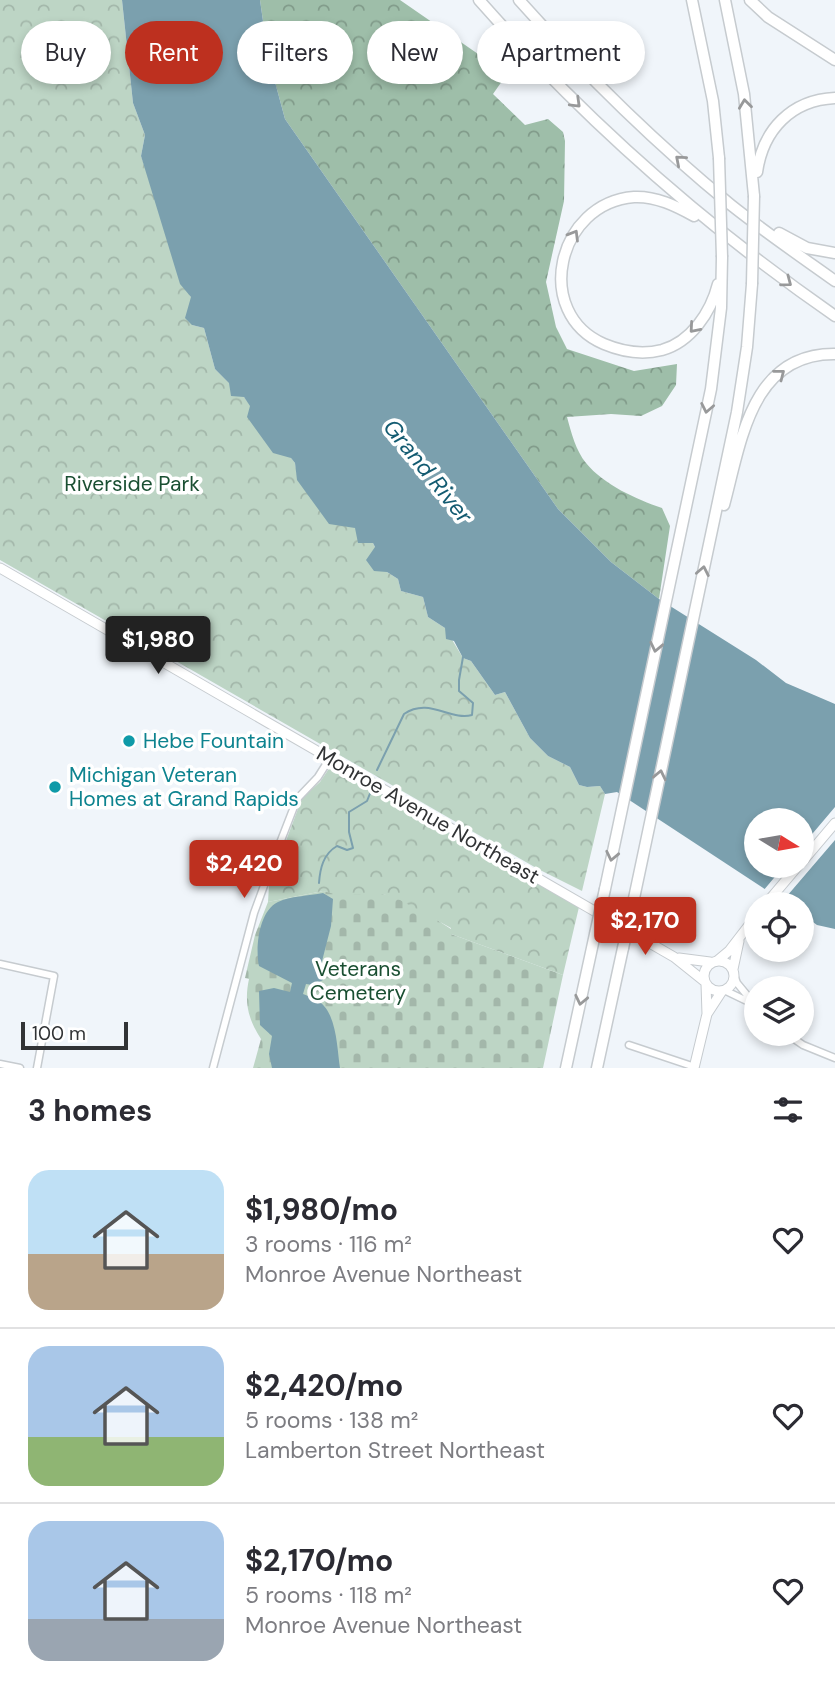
<!DOCTYPE html>
<html lang="en">
<head>
<meta charset="utf-8">
<style>
  :root { --surface:#fff; --page:#f2f2f3; --text:#2b2b33; --muted:#7c7c81; --line:#e1e1e2; --accent:#bd301f }
  body { margin:0; font-family:"DM Sans",sans-serif; background:var(--page); color:var(--text); height:100vh; display:flex; flex-direction:column; font-size:26px; white-space:nowrap }
  * { box-sizing:border-box; margin:0 }
  p { font-size:23px; color:var(--muted) }
  .icon { flex:none; width:38px; height:38px; fill:none; stroke:currentColor; stroke-width:2; stroke-linecap:round; stroke-linejoin:round }
  .map { position:relative; height:1068px; overflow:hidden }
  .sheet { display:flex; flex-direction:column; background:var(--surface); flex:1 }
  .sheet>* { flex:none }
  .top-card { position:absolute; left:21px; top:21px; width:794px; height:63px; display:flex; gap:14px }
  .needle { width:46px; rotate:101deg }
  .fabs { position:absolute; left:744px; top:808px; display:grid; gap:14px }
  .fabs a { display:grid; place-items:center; width:70px; height:70px; border-radius:50%; background:var(--surface); box-shadow:0 4px 10px #0003; font-size:35px }
  .scale { position:absolute; left:21px; bottom:18px; width:107px; box-sizing:border-box; padding-left:7px; border:4px solid #313335; border-top:0; font-size:19px; line-height:24px; white-space:nowrap; color:#313335; -webkit-text-stroke:5px #fff; paint-order:stroke }
  .price { position:absolute; translate:-50% -60px; padding:0 16px; border-radius:7px; background:var(--accent); color:#fff; font-size:23px; line-height:46px; filter:drop-shadow(0 2px 4px #0008) }
  .price::after { content:''; position:absolute; left:50%; top:42px; width:21px; height:16px; margin-left:-10px; background:inherit; clip-path:polygon(0 0,100% 0,50% 100%) }
  .price.current { background:#222; color:#fff }
  ul { padding:0; list-style:none }
  li { display:flex; align-items:center; gap:21px; height:175px; padding:0 28px }
  li+li { border-top:2px solid var(--line) }
  li span { display:grid; place-items:center; flex:none; width:196px; height:140px; border-radius:21px; color:#555 }
  li>.icon { margin-inline-start:auto }
  span .icon { width:84px; height:84px; fill:#fffc; stroke-width:1 }
  li b { font-size:30px }
  h2 { display:flex; justify-content:space-between; align-items:center; height:84px; padding:0 28px; font-size:30px }
  .tag { padding:0 24px; border-radius:32px; background:var(--surface); box-shadow:0 4px 10px #0003; font-size:24px; line-height:63px }
  .tag.current { background:var(--accent); color:#fff }
  .map>svg:first-child { display:block }
  .forest { fill:url(#forest-crowns) }
  .cemetery { fill:url(#cemetery-stones) }
  .park { fill:url(#park-crowns) }
  .water { fill:#7ba0ae; fill-rule:evenodd }
  .pier { fill:#f0f5fa }
  .lines { fill:none; stroke-linecap:round; stroke-linejoin:round }
  .stream { stroke:#7ba0ae; stroke-width:2 }
  .minor-casing { stroke:#c6cbcf; stroke-width:9 }
  .secondary-casing { stroke:#c6cbcf; stroke-width:11 }
  .motorway-casing { stroke:#c6cbcf; stroke-width:13 }
  .minor { stroke:#fff; stroke-width:6 }
  .secondary { stroke:#fff; stroke-width:9 }
  .motorway { stroke:#fff; stroke-width:10 }
  .motorway-bridge-casing { stroke:#c6cbcf; stroke-width:13; stroke-linecap:butt }
  .motorway-bridge { stroke:#fff; stroke-width:10 }
  .oneway { stroke:#98999a }
  .culture-dot { fill:#0f9aa8; stroke:#fff; stroke-width:2.5 }
  .labels { text-anchor:middle; stroke-width:7; stroke-linejoin:round; paint-order:stroke }
  .park-label { font-size:21px; fill:#1a4f32; stroke:#fff }
  .culture-label { font-size:21px; fill:#0d838f; stroke:#fff; text-anchor:start }
  .street-label { font-size:21px; fill:#313335; stroke:#fff }
  .water-label { font-size:23px; font-style:italic; fill:#135b71; stroke:#fff }
</style>
</head>
<body>
<div class="map">
<svg width="835" height="1068" viewBox="0 0 835 1068">
  <defs>
    <pattern id="forest-crowns" width="20" height="18" patternUnits="userSpaceOnUse" patternTransform="scale(1.75)"><rect width="20" height="18" fill="#9ebea9"/><path d="M2 6a3 3 0 1 1 6 0M12 15a3 3 0 1 1 6 0" fill="none" stroke="#819b8a"/></pattern>
    <pattern id="cemetery-stones" width="16" height="16" patternUnits="userSpaceOnUse" patternTransform="scale(1.75)"><rect width="16" height="16" fill="#bdd5c5"/><path d="M2 7V4a2 2 0 0 1 4 0v3zM10 15v-3a2 2 0 0 1 4 0v3z" fill="#a3b7aa"/></pattern>
    <pattern id="park-crowns" width="20" height="18" patternUnits="userSpaceOnUse" patternTransform="scale(1.75)"><rect width="20" height="18" fill="#bdd5c5"/><path d="M2 6a3 3 0 1 1 6 0M12 15a3 3 0 1 1 6 0" fill="none" stroke="#a3b7aa"/></pattern>
  </defs>
  <rect width="100%" height="100%" fill="#f0f5fa"/>
  <path class="forest" d="M260,0H400L507,74L493,94L525,125L548,119L563,132L565,141L564,201L546,282L556,327L567,349L634,371L677,364L676,385L662,406L641,416L611,414L567,417C571,432 576,451 586,463C604,485 636,499 662,508L670,526L659,599L611,562L558,509L285,119L268,56Z"/>
  <path class="cemetery" d="M323,891C343,895 363,890 383,894C407,898 431,916 451,929V934L563,975L543,1068H253L261,1039C248,1019 244,1002 249,979L245,978L255,935L268,902Z"/>
  <path class="park" d="M0,0H122L133,103L145,135L141,156L191,297L192,325L204,328L215,369L244,397L295,463L298,480L373,543L387,572L398,579L401,591L423,597L428,617L445,628L463,658L471,661L495,695L505,692L530,738L548,756L570,767L579,785L587,787L600,786L605,794L582,891L538,869L0,560Z
    M330,767L350,776L353,775L475,844L579,907L563,975L451,934V928L400,900L383,894L338,895L323,891L268,902L269,886L302,798L320,782Z"/>
  <path class="water" d="M122,0H260L268,56L285,119L558,509L611,562L659,599L756,660L786,683L835,704V929L817,925L802,914V905H789L617,792L605,794L600,786L587,787L579,785L570,767L548,756L530,738L505,692L495,695L471,661L463,658L454,641L446,639L445,628L428,617L423,597L401,591L398,579L387,572L374,571L366,560L375,547L373,543H358L355,528L329,524L297,480L295,463L291,458L273,453L247,417L250,406L244,397L231,396L229,383L215,369L204,328L192,325L185,318L191,297L180,284L141,156L145,135L133,103ZM756,821H802V866H756Z
    M323,893L333,899L331,926L321,965L323,980L313,985L306,984L303,994C308,996 314,998 318,1001C337,1012 337,1049 340,1068H272L269,1054L272,1036L260,1025L259,991L274,988L290,992L292,983L259,966C255,947 259,911 278,902C290,896 309,896 323,893Z"/>
  <path class="pier" d="M835,807V840L781,903L763,891L784,866H802V846Z"/>
  <g class="lines">
    <path class="stream" d="M377,770L404,714C429,697 450,721 472,715L473,703L459,691V680L463,657
      M319,883C320,869 323,854 337,846L347,850L353,848L349,832V812L367,801L371,791"/>
    <defs>
      <path id="minor" d="M0,964L54,976L37,1068
        M734,975L737,983L756,1006
        M724,990L751,1003
        M787,1034L803,1045L835,1058
        M629,1045L695,1067
        M0,1064L20,1068
        M213,1068L254,913L273,861L297,799L318,777L330,758"/>
      <path id="secondary" d="M0,568L674,957L704,981
        M802,862L835,823
        M765,905L798,866
        M679,958L710,962
        M704 976a15 15 0 1 1 30 0a15 15 0 1 1-30 0Z
        M717,961L729,951L756,916
        M733,969L739,941
        M707,1014L722,991
        M694,1068L707,1014L706,984"/>
      <path id="motorway" d="M479,0C585,120 704,225 835,316
        M519,0C584,73 655,143 731,205C765,232 800,256 835,281
        M692,0L713,101L719,158
        M725,0L744,94L754,196
        M750,0L768,17L835,60
        M757,172C763,130 791,100 835,98
        M694,216C676,206 656,196 634,197C557,203 532,313 604,344C623,352 642,355 662,350C691,342 711,312 718,284
        M779,233L807,248L835,253
        M724,505C741,442 751,353 835,354
        M605,889L711,389L721,308L722,257
        M633,903L737,412L747,347L752,284
        M566,1068L595,934
        M597,1068L623,948"/>
    </defs>
    <use href="#minor" class="minor-casing"/>
    <use href="#secondary" class="secondary-casing"/>
    <use href="#motorway" class="motorway-casing"/>
    <use href="#minor" class="minor"/>
    <use href="#secondary" class="secondary"/>
    <use href="#motorway" class="motorway"/>
    <defs>
      <path id="motorway-bridge" d="M719,158L722,257
        M752,284L754,196
        M595,934L605,889
        M623,948L633,903"/>
    </defs>
    <use href="#motorway-bridge" class="motorway-bridge-casing"/>
    <use href="#motorway-bridge" class="motorway-bridge"/>
  </g>
  <defs><path id="oneway-chevron" d="M-2-3.5L2.5 0L-2 3.5" fill="none" stroke-width="1.6" stroke-linecap="round" stroke-linejoin="round" transform="scale(1.75)"/></defs>
  <g class="oneway">
    <use href="#oneway-chevron" transform="translate(576 103) rotate(44)"/>
    <use href="#oneway-chevron" transform="translate(745 104) rotate(-97)"/>
    <use href="#oneway-chevron" transform="translate(680 160) rotate(-139)"/>
    <use href="#oneway-chevron" transform="translate(574 235) rotate(-59)"/>
    <use href="#oneway-chevron" transform="translate(787 282) rotate(37)"/>
    <use href="#oneway-chevron" transform="translate(694 328) rotate(131)"/>
    <use href="#oneway-chevron" transform="translate(780 374) rotate(-38)"/>
    <use href="#oneway-chevron" transform="translate(707 408) rotate(101)"/>
    <use href="#oneway-chevron" transform="translate(703 571) rotate(-79)"/>
    <use href="#oneway-chevron" transform="translate(656 647) rotate(102)"/>
    <use href="#oneway-chevron" transform="translate(660 775) rotate(-78)"/>
    <use href="#oneway-chevron" transform="translate(612 856) rotate(102)"/>
    <use href="#oneway-chevron" transform="translate(581 1000) rotate(102)"/>
  </g>
  <g class="culture-dot">
    <circle cx="129" cy="741" r="7"/>
    <circle cx="55" cy="787" r="7"/>
  </g>
  <g class="labels">
    <g class="park-label">
      <text x="132" y="491">Riverside Park</text>
      <text x="358" y="976">Veterans<tspan x="358" dy="24">Cemetery</tspan></text>
    </g>
    <g class="culture-label">
      <text x="143" y="748">Hebe Fountain</text>
      <text x="69" y="782">Michigan Veteran<tspan x="69" dy="24">Homes at Grand Rapids</tspan></text>
    </g>
    <g class="street-label">
      <text transform="translate(428 815) rotate(30)" y="7">Monroe Avenue Northeast</text>
    </g>
    <g class="water-label">
      <text transform="translate(428 471) rotate(51)" y="8">Grand River</text>
    </g>
  </g>
</svg>
<div class="fabs">
<a><svg class="needle" viewBox="-14 -14 28 28"><path d="M0-13l5 13h-10z" fill="#e53935"/><path d="M0 13l5-13h-10z" fill="#7c7c81"/></svg></a>
<a><svg class="icon" aria-label="locate" viewBox="0 0 24 24"><circle cx="12" cy="12" r="6"/><path d="M12 2v4M12 18v4M2 12h4M18 12h4"/></svg></a>
<a><svg class="icon" aria-label="layers" viewBox="0 0 24 24"><path d="M12 4l9 5-9 5-9-5zM3 14l9 5 9-5"/></svg></a>
</div>
<div class="scale">100 m</div>
<b class="price current" style="left:158px;top:676px">$1,980</b>
<b class="price" style="left:244px;top:900px">$2,420</b>
<b class="price" style="left:645px;top:957px">$2,170</b>
<div class="top-card">
<a class="tag">Buy</a>
<a class="tag current">Rent</a>
<a class="tag">Filters</a>
<a class="tag">New</a>
<a class="tag">Apartment</a>
</div>
</div>
<section class="sheet">
<h2>3 homes<svg class="icon" aria-label="filters" viewBox="0 0 24 24"><path d="M4 7h16M4 17h16"/><circle cx="9" cy="7" r="2"/><circle cx="15" cy="17" r="2"/></svg></h2>
<ul>
<li><span style="background:linear-gradient(#bfe0f5 60%,#b9a48a 0)"><svg class="icon" aria-label="home" viewBox="0 0 24 24"><path d="M3 11l9-7 9 7M6 9v11h12V9"/></svg></span><div><b>$1,980/mo</b><p>3 rooms · 116 m²</p><p>Monroe Avenue Northeast</p></div><svg class="icon" aria-label="heart" viewBox="0 0 24 24"><path d="M12 20l-8-8c-3-5 5-10 8-4 3-6 11-1 8 4z"/></svg></li>
<li><span style="background:linear-gradient(#a9c7e8 65%,#8fb573 0)"><svg class="icon" aria-label="home" viewBox="0 0 24 24"><path d="M3 11l9-7 9 7M6 9v11h12V9"/></svg></span><div><b>$2,420/mo</b><p>5 rooms · 138 m²</p><p>Lamberton Street Northeast</p></div><svg class="icon" aria-label="heart" viewBox="0 0 24 24"><path d="M12 20l-8-8c-3-5 5-10 8-4 3-6 11-1 8 4z"/></svg></li>
<li><span style="background:linear-gradient(#a9c7e8 70%,#9aa5b1 0)"><svg class="icon" aria-label="home" viewBox="0 0 24 24"><path d="M3 11l9-7 9 7M6 9v11h12V9"/></svg></span><div><b>$2,170/mo</b><p>5 rooms · 118 m²</p><p>Monroe Avenue Northeast</p></div><svg class="icon" aria-label="heart" viewBox="0 0 24 24"><path d="M12 20l-8-8c-3-5 5-10 8-4 3-6 11-1 8 4z"/></svg></li>
</ul>
</section>
</body>
</html>
